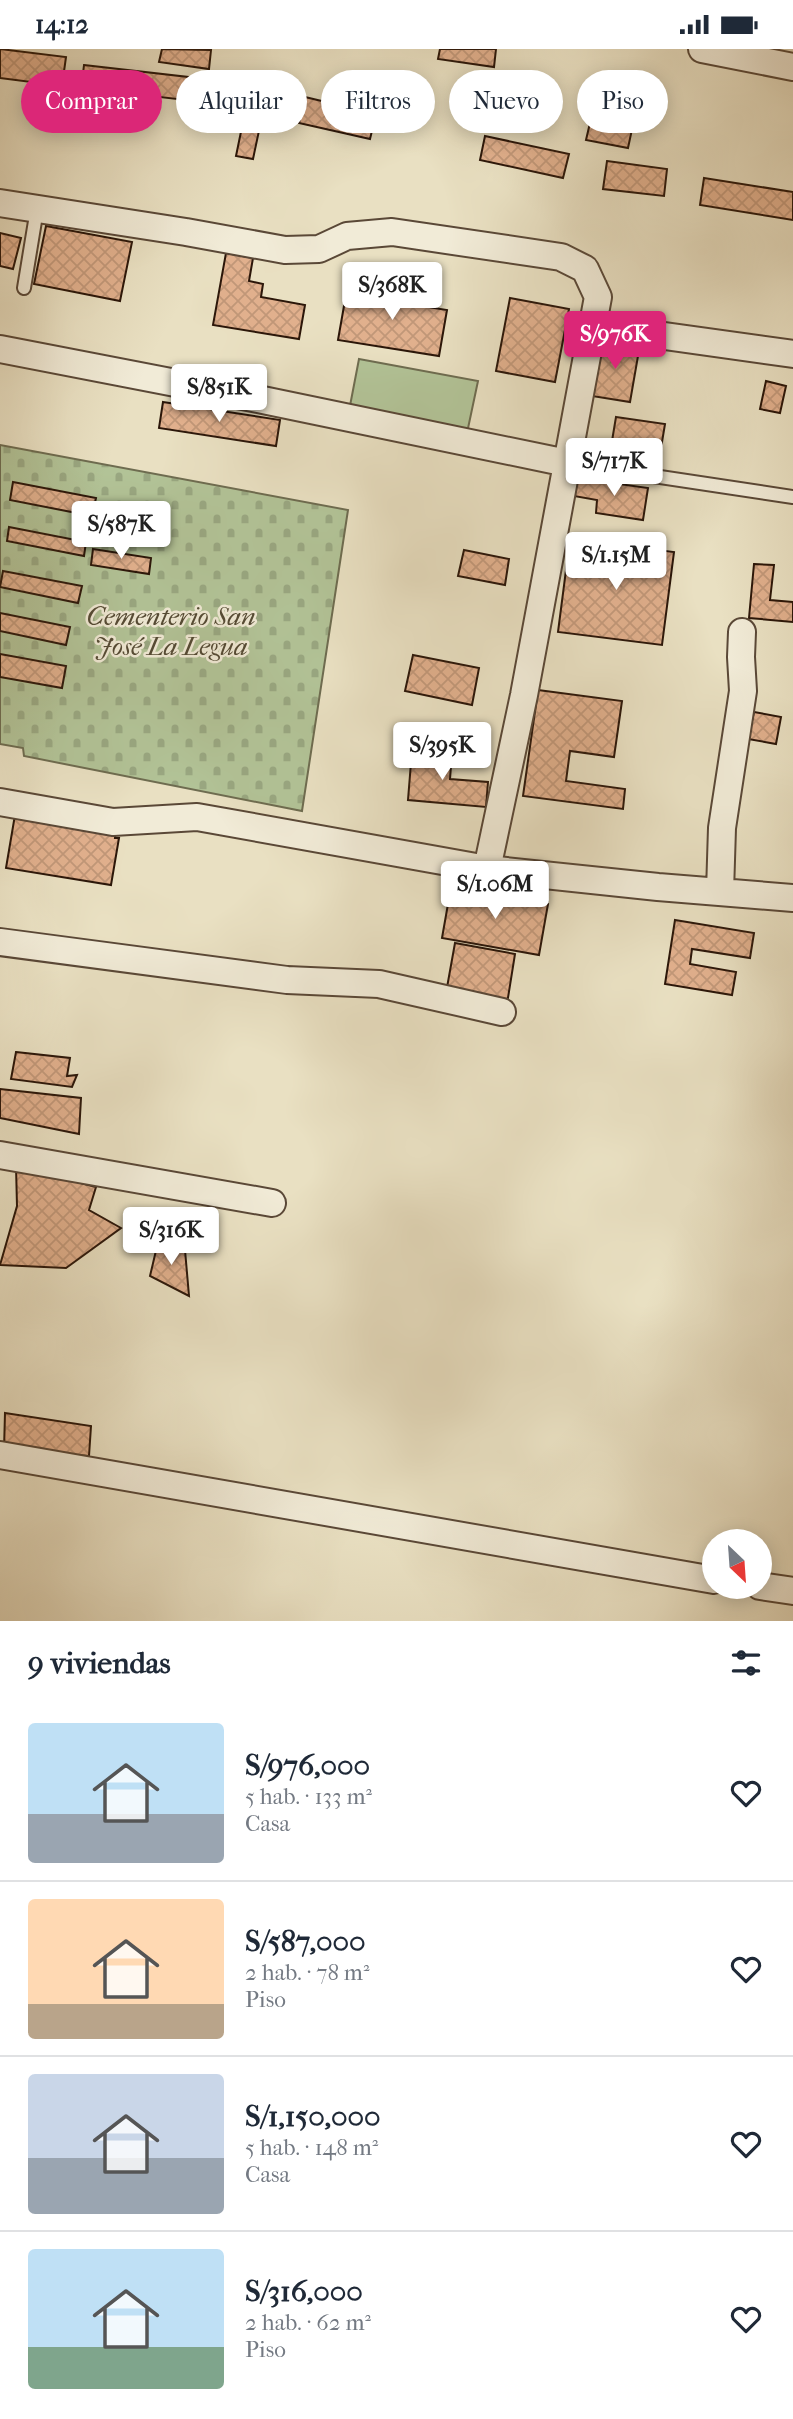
<!DOCTYPE html>
<html lang="es">
<head>
<meta charset="utf-8">
<style>
  :root { --surface:#fff; --page:#f2f2f3; --text:#1f2937; --muted:#747a83; --line:#e0e1e3; --accent:#db2777 }
  body { margin:0; font-family:"IM FELL French Canon",serif; background:var(--page); color:var(--text); height:100vh; display:flex; flex-direction:column; font-size:26px; white-space:nowrap }
  * { box-sizing:border-box; margin:0 }
  p { font-size:23px; color:var(--muted) }
  .icon { flex:none; width:38px; height:38px; fill:none; stroke:currentColor; stroke-width:2; stroke-linecap:round; stroke-linejoin:round }
  .map { position:relative; height:1572px; overflow:hidden }
  .side { display:flex; flex-direction:column; background:var(--surface); flex:1 }
  .side>* { flex:none }
  .hud { position:absolute; left:21px; top:21px; width:752px; height:63px; display:flex; gap:14px }
  .needle { width:46px; rotate:155deg }
  .controls { position:absolute; left:702px; top:1480px; display:grid; gap:14px }
  .controls a { display:grid; place-items:center; width:70px; height:70px; border-radius:50%; background:var(--surface); box-shadow:0 4px 18px #0003; font-size:35px }
  .price { position:absolute; translate:-50% -60px; padding:0 16px; border-radius:7px; background:#fff; color:#222; font-size:23px; line-height:46px; filter:drop-shadow(0 2px 4px #0008) }
  .price::after { content:''; position:absolute; left:50%; top:42px; width:21px; height:16px; margin-left:-10px; background:inherit; clip-path:polygon(0 0,100% 0,50% 100%) }
  .price.current { background:var(--accent); color:#fff }
  ul { padding:0; list-style:none }
  li { display:flex; align-items:center; gap:21px; height:175px; padding:0 28px }
  li+li { border-top:2px solid var(--line) }
  li span { display:grid; place-items:center; flex:none; width:196px; height:140px; border-radius:7px; color:#555 }
  li>.icon { margin-inline-start:auto }
  span .icon { width:84px; height:84px; fill:#fffc; stroke-width:1 }
  li b { font-size:30px }
  h2 { display:flex; justify-content:space-between; align-items:center; height:84px; padding:0 28px; font-size:30px }
  .tag { padding:0 24px; border-radius:32px; background:var(--surface); box-shadow:0 4px 18px #0003; font-size:24px; line-height:63px }
  .tag.current { background:var(--accent); color:#fff }
  .status { display:flex; justify-content:space-between; align-items:center; height:49px; padding:0 35px; background:var(--surface); direction:ltr }
  .status svg { height:19px; fill:currentColor }
  .map>svg:first-child { display:block }
  .cemetery { fill:url(#cemetery-stones); stroke:#6e6c50; stroke-width:2 }
  .garden { fill:#b2c397; stroke:#6e6c50; stroke-width:2 }
  .building { fill:url(#building-cross-hatch); stroke:#2b1609; stroke-width:2 }
  .lines { fill:none; stroke-linecap:round; stroke-linejoin:round }
  .lane-casing { stroke:#5a4837; stroke-width:16 }
  .street-casing { stroke:#5a4837; stroke-width:30 }
  .lane { stroke:#f1ebd7; stroke-width:12 }
  .street { stroke:#f1ebd7; stroke-width:26 }
  .labels { text-anchor:middle; stroke-width:5; stroke-linejoin:round; paint-order:stroke }
  .park-label { font-size:26px; font-style:italic; fill:#544a34; stroke:#f1ebd7 }
</style>
</head>
<body>
<div class="status"><b>14:12</b><svg viewBox="0 0 49 12"><path d="M0 12V9h3v3zM5 12V6h3v6zM10 12V3h3v9zM15 12V0h3v12zM26 1h20v11H26zM47 4h2v5h-2z"/></svg></div>
<div class="map">
<svg width="793" height="1572" viewBox="0 0 793 1572">
  <defs>
    <pattern id="cemetery-stones" width="16" height="16" patternUnits="userSpaceOnUse" patternTransform="scale(1.75)"><rect width="16" height="16" fill="#b2c397"/><path d="M2 7V4a2 2 0 0 1 4 0v3zM10 15v-3a2 2 0 0 1 4 0v3z" fill="#99a781"/></pattern>
    <pattern id="building-cross-hatch" width="8" height="8" patternUnits="userSpaceOnUse" patternTransform="scale(1.75)"><rect width="8" height="8" fill="#e1b08d"/><path d="M0 0l8 8M0 8l8-8" fill="none" stroke="#c19778"/></pattern>
  </defs>
  <rect width="100%" height="100%" fill="#e9e0c2"/>
  <filter id="stains"><feTurbulence type="fractalNoise" baseFrequency=".00286" numOctaves="4"/><feColorMatrix values="0 0 0 0 .2 0 0 0 0 .09 0 0 0 0 .02 0 0 0 .5 -.17"/></filter>
  <radialGradient id="worn" r=".72"><stop offset=".6" stop-color="#630" stop-opacity="0"/><stop offset="1" stop-color="#630" stop-opacity=".3"/></radialGradient>
  <path class="cemetery" d="M0,396L348,461L302,762L24,707L23,699L0,695Z"/>
  <path class="garden" d="M359,310L478,332L467,384L349,362Z"/>
  <path class="building" d="M0,0L66,8L62,37L0,29Z
    M162,0L211,1L209,20L159,13Z
    M440,0H496L494,18L438,10Z
    M84,16L223,32L220,55L143,46L141,65L79,58Z
    M597,44L638,52L628,99L586,91Z
    M305,48L376,65L370,90L299,74Z
    M243,73L260,77L253,110L236,107Z
    M485,87L569,105L563,129L480,111Z
    M607,112L667,120L664,147L603,140Z
    M704,129L793,143V171L700,156Z
    M46,177L132,193L120,252L34,235Z
    M0,184L21,189L13,220L0,217Z
    M226,204L253,209L249,232L263,235L261,248L305,256L299,290L213,276Z
    M395,237L417,240L415,256L447,261L439,307L338,291L347,240L393,247Z
    M510,249L569,260L555,333L496,322Z
    M603,285L624,288L621,304L638,307L630,353L592,347Z
    M766,332L786,337L780,364L760,360Z
    M163,353L280,371L276,397L159,379Z
    M616,368L665,375L659,411L610,404Z
    M577,429L648,439L643,471L596,464L597,451L574,447Z
    M13,433L96,449L92,467L10,451Z
    M9,478L86,493L84,507L7,492Z
    M570,490L674,503L662,596L558,583Z
    M93,500L151,509L149,525L91,516Z
    M464,501L509,510L505,536L458,527Z
    M754,515L774,516L770,551L793,553V573L749,569Z
    M3,522L82,537L78,554L0,538Z
    M0,564L70,578L66,596L0,582Z
    M0,605L66,617L62,639L0,628Z
    M413,606L479,619L472,656L405,642Z
    M538,641L622,652L614,708L570,702L566,732L625,740L623,760L523,747Z
    M754,663L781,668L776,695L748,690Z
    M412,701L452,704L450,730L488,733L486,758L408,751Z
    M16,760L116,777L115,789H119L111,836L6,819Z
    M451,838L548,855L539,906L442,889Z
    M675,871L754,884L750,909L692,900L690,915L736,923L732,946L665,935Z
    M455,894L515,905L507,955L446,944Z
    M16,1003L70,1009L67,1027L77,1026L72,1038L11,1030Z
    M0,1040L81,1049L79,1085L0,1069Z
    M16,1117L96,1138L89,1161L121,1179L66,1219L0,1216L17,1157Z
    M158,1193L185,1201L189,1247L150,1227Z
    M5,1364L91,1377L89,1407L4,1401Z"/>
  <g class="lines">
    <defs>
      <path id="lane" d="M24,239L37,160
        M567,414L793,448"/>
      <path id="street" d="M702,0L793,18
        M0,154L186,183L285,201L319,200L347,187L392,183L561,208L585,220L598,248L524,646L487,820
        M593,277L793,305
        M0,300L258,350L567,414
        M0,753L113,773L197,768L487,820L658,838L793,849
        M720,843L722,779L743,642L741,608L742,583
        M0,893L287,931L379,935L502,963
        M0,1106L272,1154
        M0,1406L714,1531
        M760,1537L793,1542"/>
    </defs>
    <use href="#lane" class="lane-casing"/>
    <use href="#street" class="street-casing"/>
    <use href="#lane" class="lane"/>
    <use href="#street" class="street"/>
  </g>
  <g class="labels">
    <g class="park-label">
      <text x="171" y="576">Cementerio San<tspan x="171" dy="30">José La Legua</tspan></text>
    </g>
  </g>
  <rect width="100%" height="100%" filter="url(#stains)"/>
  <rect width="100%" height="100%" fill="url(#worn)"/>
</svg>
<div class="controls">
<a><svg class="needle" viewBox="-14 -14 28 28"><path d="M0-13l5 13h-10z" fill="#e53935"/><path d="M0 13l5-13h-10z" fill="#747a83"/></svg></a>
</div>
<b class="price" style="left:392px;top:273px">S/368K</b>
<b class="price current" style="left:615px;top:322px">S/976K</b>
<b class="price" style="left:219px;top:375px">S/851K</b>
<b class="price" style="left:614px;top:449px">S/717K</b>
<b class="price" style="left:121px;top:512px">S/587K</b>
<b class="price" style="left:616px;top:543px">S/1.15M</b>
<b class="price" style="left:442px;top:733px">S/395K</b>
<b class="price" style="left:495px;top:872px">S/1.06M</b>
<b class="price" style="left:171px;top:1218px">S/316K</b>
<div class="hud">
<a class="tag current">Comprar</a>
<a class="tag">Alquilar</a>
<a class="tag">Filtros</a>
<a class="tag">Nuevo</a>
<a class="tag">Piso</a>
</div>
</div>
<section class="side">
<h2>9 viviendas<svg class="icon" aria-label="filters" viewBox="0 0 24 24"><path d="M4 7h16M4 17h16"/><circle cx="9" cy="7" r="2"/><circle cx="15" cy="17" r="2"/></svg></h2>
<ul>
<li><span style="background:linear-gradient(#bfe0f5 65%,#9aa5b1 0)"><svg class="icon" aria-label="home" viewBox="0 0 24 24"><path d="M3 11l9-7 9 7M6 9v11h12V9"/></svg></span><div><b>S/976,000</b><p>5 hab. · 133 m²</p><p>Casa</p></div><svg class="icon" aria-label="heart" viewBox="0 0 24 24"><path d="M12 20l-8-8c-3-5 5-10 8-4 3-6 11-1 8 4z"/></svg></li>
<li><span style="background:linear-gradient(#ffd9b3 75%,#b9a48a 0)"><svg class="icon" aria-label="home" viewBox="0 0 24 24"><path d="M3 11l9-7 9 7M6 9v11h12V9"/></svg></span><div><b>S/587,000</b><p>2 hab. · 78 m²</p><p>Piso</p></div><svg class="icon" aria-label="heart" viewBox="0 0 24 24"><path d="M12 20l-8-8c-3-5 5-10 8-4 3-6 11-1 8 4z"/></svg></li>
<li><span style="background:linear-gradient(#c9d6e8 60%,#9aa5b1 0)"><svg class="icon" aria-label="home" viewBox="0 0 24 24"><path d="M3 11l9-7 9 7M6 9v11h12V9"/></svg></span><div><b>S/1,150,000</b><p>5 hab. · 148 m²</p><p>Casa</p></div><svg class="icon" aria-label="heart" viewBox="0 0 24 24"><path d="M12 20l-8-8c-3-5 5-10 8-4 3-6 11-1 8 4z"/></svg></li>
<li><span style="background:linear-gradient(#bfe0f5 70%,#7fa58c 0)"><svg class="icon" aria-label="home" viewBox="0 0 24 24"><path d="M3 11l9-7 9 7M6 9v11h12V9"/></svg></span><div><b>S/316,000</b><p>2 hab. · 62 m²</p><p>Piso</p></div><svg class="icon" aria-label="heart" viewBox="0 0 24 24"><path d="M12 20l-8-8c-3-5 5-10 8-4 3-6 11-1 8 4z"/></svg></li>
</ul>
</section>
</body>
</html>
